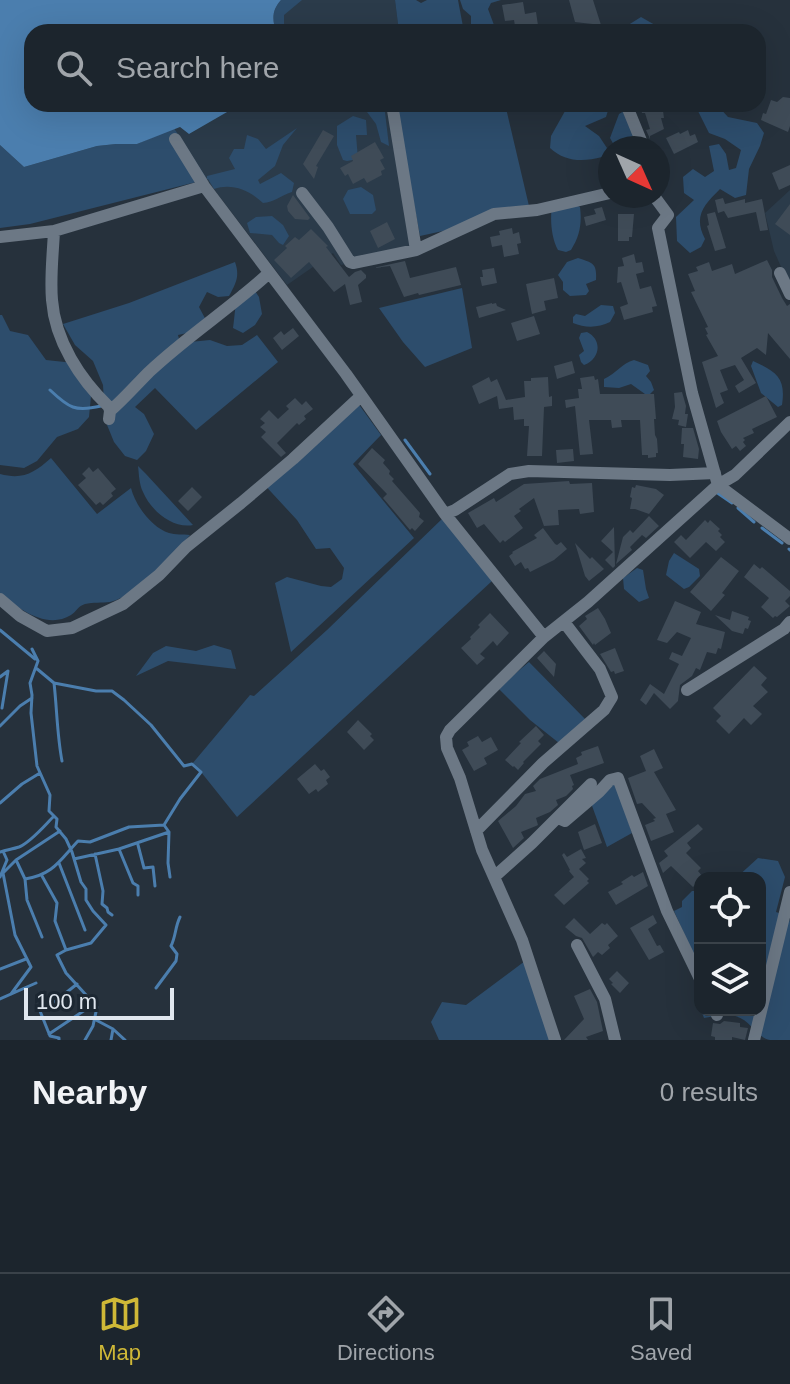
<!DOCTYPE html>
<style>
:root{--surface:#1c252d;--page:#252d35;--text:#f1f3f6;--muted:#a0a5aa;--line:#3a4249;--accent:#cfb837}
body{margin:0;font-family:Arial,sans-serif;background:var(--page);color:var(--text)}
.controls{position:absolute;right:24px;bottom:24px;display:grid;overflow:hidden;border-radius:16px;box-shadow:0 8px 32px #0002}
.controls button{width:72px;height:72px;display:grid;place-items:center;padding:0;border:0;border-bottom:2px solid var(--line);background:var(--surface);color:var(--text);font:40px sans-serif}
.compass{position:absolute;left:598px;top:136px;width:72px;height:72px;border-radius:50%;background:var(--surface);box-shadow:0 8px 32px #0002;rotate:135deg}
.scale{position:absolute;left:24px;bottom:20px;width:150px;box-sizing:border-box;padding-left:8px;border:4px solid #e0e7ef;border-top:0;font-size:22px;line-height:28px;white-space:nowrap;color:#e0e7ef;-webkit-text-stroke:6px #1c2732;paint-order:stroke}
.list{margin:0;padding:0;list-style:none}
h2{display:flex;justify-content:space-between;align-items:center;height:104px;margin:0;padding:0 32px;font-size:34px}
h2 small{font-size:26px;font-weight:400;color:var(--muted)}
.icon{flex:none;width:44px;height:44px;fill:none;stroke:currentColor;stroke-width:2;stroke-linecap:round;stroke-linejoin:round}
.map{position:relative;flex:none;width:790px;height:1040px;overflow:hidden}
.search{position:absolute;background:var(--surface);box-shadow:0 8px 32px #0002;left:24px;right:24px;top:24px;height:88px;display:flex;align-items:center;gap:20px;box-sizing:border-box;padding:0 28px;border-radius:24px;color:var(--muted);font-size:30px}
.sheet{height:232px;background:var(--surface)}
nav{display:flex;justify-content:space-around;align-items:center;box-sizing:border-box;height:112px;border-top:2px solid var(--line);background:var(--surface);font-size:22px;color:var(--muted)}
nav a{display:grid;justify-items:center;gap:4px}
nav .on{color:var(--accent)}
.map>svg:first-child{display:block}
</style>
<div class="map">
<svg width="790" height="1040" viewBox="0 0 790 1040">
<rect width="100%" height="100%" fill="#26313c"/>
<path fill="#2b3b4a" d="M281,0H395L399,32H276Z
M241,104H390L411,248L341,265L333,253L287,285L207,180L174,128L180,127L189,134Z
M790,190V287L774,251L765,213Z"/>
<path fill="#2d4d6c" d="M281,0H302L284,15V32H276C272,19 272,10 281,0Z
M395,0H416L421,3L427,0H458L464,32H399Z
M460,0H501L491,3L488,9L494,25L487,27V32H471V16L463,9Z
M641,17L655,25H670L674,28V32H626L625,27Z
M361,104H384L389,146L381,142L376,124Z
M395,104H505L529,206L452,229L420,236Z
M569,104H610L606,117L585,126L599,136L607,148L602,157C583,162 565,162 550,148L551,136Z
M703,104L717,105L728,117L757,123L764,133L760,146L749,169L746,195L735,198L720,189C704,205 693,216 705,239L701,247L690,253L677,241L676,217L694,200L684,193L683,177L693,169L705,177L714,171L709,146L719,144L726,154L729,170L736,168L741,150L725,139L709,133L698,111Z
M624,111L633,134L631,143L637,144L641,148H629L630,144L615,147L610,138L619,114Z
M353,116L366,120L367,135H356L358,159L347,161L343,160L337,145V126Z
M174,128L207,179V176L235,169L229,158L234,149H244L247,135L258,139L266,149L297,128L283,145L275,166L258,180L260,184L281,173L294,183L292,192C280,196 274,202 263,203C249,190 232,183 214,189L208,179L30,224L0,228V145L24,167L97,146L116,144H137Z
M361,187L373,195L376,210L372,214H350L343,199L348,190Z
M573,203L580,207C582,223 580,236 571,250L566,252L558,250C551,237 550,219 552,204Z
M272,216L283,225L289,236L283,245L279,243L272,235L250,233L247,223L256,217Z
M578,258C593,263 597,263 596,280L586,284L589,291L586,295L570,296L563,290V282L558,275L567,262Z
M235,262C240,276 236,283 229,296L218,297L207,292L199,307L207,322L196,331L178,335L180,343L210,340L227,346L242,345L257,335L278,362L196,430L155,388L135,407L144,414L154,434L146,451L137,460L125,456L114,442L105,420L103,385L93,361L75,345L63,324L129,303Z
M462,288L472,348L425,367L403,342L379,308Z
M239,290L255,291L259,297L262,314L255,325L243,333L233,328C235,315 235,302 239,290Z
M601,305L613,306L615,313L610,322C598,328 585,328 573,323V317L576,314L585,316Z
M0,315H2L10,331L28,335L46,360L74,363L87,380L91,396L89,417L78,429L57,437L37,461L24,468L0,465Z
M587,332C603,340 600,359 584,365L581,362L579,355L584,351L579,338L581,333Z
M634,360L648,365L650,371L646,376L651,382L654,390L650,394H645L631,384L619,388L604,387V379C616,374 622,363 634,360Z
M753,361C777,372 786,378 782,405L778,407L761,393L751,366Z
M353,403L360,406L381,435L353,464L414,538L291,652L275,583L287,577L321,586L331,587L342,579L344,568L330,548L316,549L297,520L260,480Z
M51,458L97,514L131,488C135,505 152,528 169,533C175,535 183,534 190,535C170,558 141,594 110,602C102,603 93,602 85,604C78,606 77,611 71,615C47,630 18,609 0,593V474C23,480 34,473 51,458Z
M138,466L146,474L193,525C173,529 151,511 143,492C139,484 139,474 138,466Z
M443,518L492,581L237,817L201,772L192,764L250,695L254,696L327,630Z
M674,553L699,569L700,576L689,587L684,589L666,575L669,561Z
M637,568L643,570L646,589L649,598L639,602L624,589L623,578Z
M214,645L231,650L236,669L168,661L136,676L153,653L166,646L196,651Z
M529,662L587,721L559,743L530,720L498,688Z
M615,781L632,833L607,847L591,803Z
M758,858L778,861L785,877L776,912L788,916L790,922V1040C784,1040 776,1040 770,1040C755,1037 751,1018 731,1015C722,1014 712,1017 704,1018L701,1010H760V926L765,915L762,904H760V878H733H736Z
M692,891H700V969L674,911L682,907V901Z
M525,961L552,1040H439L431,1022L442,1002L466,1005Z"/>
<path fill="#4b7eae" d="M0,0H281C272,10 272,19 276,32H32V104H241L189,134L180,127L137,144H116L97,146L24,167L0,145Z"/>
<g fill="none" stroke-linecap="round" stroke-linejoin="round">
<path stroke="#4b7eae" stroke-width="3" d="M50,390C69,408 75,412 101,406
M405,440L430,474
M716,492L732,503
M738,508L754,522
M762,528L782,543
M789,549L790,550
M0,630L35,659
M32,649L38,661L30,683L32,695L31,713L37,766L50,795L49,811L57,819L56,827L66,839L72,852L81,882L86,889V900L93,911L106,925L91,943L66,950L57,955L66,973L97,1007L93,1026L85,1040
M36,668L54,683L96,691H112L124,700L151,725L184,766L192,764L201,772L180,799L164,825
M0,677L8,671L2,708
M54,683C57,709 57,735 62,761
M0,726L20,706L32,698
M0,803L22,784L40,773
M138,845L144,868L153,867L155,886
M119,849L133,883L138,886V895
M0,852C6,850 13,849 19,847C31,842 45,825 54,816
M95,854L103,891L102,904L107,908L108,912L112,915
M74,859L119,849L169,832L168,863L170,877
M17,862L25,879L27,900L42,937
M59,863L85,930
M42,876L57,903L55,921L66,950
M0,877L7,860L3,851
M25,879C53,875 60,860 78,841L90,842L129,827L164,825L169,832
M0,969L26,959
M156,988L176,961L177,954L171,946C176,936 175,927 180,917
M11,994L31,967L15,935L3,873L16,860L60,831
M0,999L36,983
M96,1020L113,1029L125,1040
M49,1034L94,1004
M59,1040V1038L50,1036L40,1011L57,1000L77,984
M111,1040L113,1029"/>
</g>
<path fill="#3f4b57" d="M569,0H593L601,25L575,22Z
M523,2L525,14L536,12L539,32H516L514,20L505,21L502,5Z
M783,97L790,98V126L788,132L761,120L763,113L766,114L771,100L777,102Z
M650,104H662L664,118H661L664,129L650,136V139L646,130L650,129L645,113H642L640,106Z
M323,130L334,136L316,166L318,167L314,179L303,164Z
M688,130L690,136L695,134L698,142L674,154L666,138L679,132L680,134Z
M375,142L384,158L380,160L385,169L381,171L382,175L367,183L364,178L353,184L348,174L345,176L340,168L353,161L351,156Z
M790,165V185L779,190L772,173Z
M293,195L310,218L308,220L295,219L288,211L287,206Z
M723,198L725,204L745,199V203L762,199L768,230L760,231L756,212L728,218L724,211L718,213L715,200Z
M790,204V235L775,224Z
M602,207L606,220L586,226L584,217L596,214L594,209Z
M715,212L726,248L715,251L707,226L709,225L707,214Z
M618,214H634L632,237H629V241H618Z
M387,222L395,239L378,248L370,231Z
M512,228L513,234L519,232L521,243L517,244L519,254L504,257L502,245L492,247L490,237L500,235L499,231Z
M311,229L328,246L326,247L349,277L355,272L361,270L366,275V278L358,285L362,302L350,305L345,284L334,292L309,262L291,278L274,260L287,248L285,246L295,237L299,240Z
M634,254L636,263L642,262L644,272L636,274L640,289L651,286L657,306L652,307L653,312L624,320L620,307L628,304L621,282L617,283L618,267L624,266L622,258Z
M767,260L772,270V277L782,298L787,306L790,304V359L768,333L766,355L757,348L741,358L756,383L739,393L735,386L744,380L735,365L720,370L728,390L720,393L724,403L716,408L702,362L718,356L706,335L708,334L705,328L708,327L691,292L695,291L688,274L698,271L696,267L709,262L712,271L732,264L735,274Z
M405,261L410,278L456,267L461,285L419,295L418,293L404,297L390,266L373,268Z
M494,268L497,283L482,286L480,277H483L482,270Z
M554,278L558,298L544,301L546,310L532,314L526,284Z
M492,303V304L496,303L497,306L506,310L479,318L476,307Z
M534,316L540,334L517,341L511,323Z
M293,328L299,336L282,350L273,338L281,331L284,335Z
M572,361L575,373L557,379L554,366Z
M594,376L595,380L598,379L600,394H654L656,419H654L655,435L657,439L658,453H656V457L648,458V455H642L640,420H621L622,427L612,428L611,420H589L593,454L580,455L575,406L566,408L565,400L579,398L578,389H582L580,378Z
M489,377L491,382L497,379L506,400L525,397L524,381H531V378L548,377L549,397L552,396V406L544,407L542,456H527L529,426H524V419L514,420L513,407L499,409L497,396L479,404L472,386Z
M682,392L686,406L685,414H688L686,427L678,425L679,420L672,419L675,407L674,393Z
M766,396L777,417L752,429L754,433L743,438L745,440L743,442L746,446L740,451L736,446L732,449L721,432L717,421Z
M295,398L302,405L306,401L313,409L304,416L306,419L299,425L297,423L277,443L286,453L281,457L261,437L266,432L260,427L265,423L260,419L269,410L278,419L289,409L286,406Z
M682,428H693L699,449L698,459L683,457L684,444H681Z
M372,448L385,460L383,463L390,471L389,474L394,479L392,481L420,513L419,517L424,521L415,531L412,528L410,530L383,498L387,494L358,464Z
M573,449L574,461L557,463L556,450Z
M89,467L93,472L98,468L116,489L111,493L113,496L103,505L100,502L96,505L78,485L86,478L82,474Z
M569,481L570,484L592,483L594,512L580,514L579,509L558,510L559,525L544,526L534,498L519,509L521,511L514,516L523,528L505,542L503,540L500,543L484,524L477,528L468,513L494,498L496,502L524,484Z
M636,485L656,489L664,495L649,514L635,509H630L632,498L630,497L632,487L635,488Z
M192,487L202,497L188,511L178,501Z
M649,516L659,526L646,538L642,535L630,547L632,550L616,564L623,537L630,530L633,533Z
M705,520L708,523L710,520L720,529L718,531L722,535L720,537L725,542L716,551L706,542L690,558L674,542L681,535L686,540Z
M614,527L615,566L613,568L605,560L613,552L601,541Z
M543,528L555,544L557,545L561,542L567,549L554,560L530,572L528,568L525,569L521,562L515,566L509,556L513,553L512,552L537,538L534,535Z
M575,543L590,559L592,557L604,569L589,581L585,576Z
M721,557L739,571L722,593L725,595L711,611L690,592Z
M754,564L760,569L762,567L790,591V596L785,601L790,606L777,617L775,616L773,618L761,607L769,598L744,577Z
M675,601L701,612L696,624L725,632L721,649L718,648L716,654L707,652L700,670L696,668L692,676L680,685L678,701L670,709L654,693L646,705L640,700L650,684L664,694L679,664L669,659L672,652L682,656L691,638L677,632L667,643L657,640Z
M598,608L605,619L611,633L595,645L594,643L593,645L579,626L587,619L585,616Z
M732,611L749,617L748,620L751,621L748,629L745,628L743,634L732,631L715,615L730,620Z
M490,613L509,633L497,646L493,641L480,654L485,658L477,665L461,648L471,639L470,637L480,627L478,625Z
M615,648L624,671L615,674L614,671L611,672L600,654Z
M544,651L556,664L554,677L537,658Z
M754,666L767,678L761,685L768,692L753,706L762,714L751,725L744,718L729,734L716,721L721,716L713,708Z
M358,720L372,734L370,736L374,740L364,750L347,732Z
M536,726L544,735L538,741L541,744L523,762L524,763L518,770L514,766L513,767L505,760L521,743L519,742Z
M478,736L482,742L491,737L498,750L484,758L487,764L474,771L462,750L469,746L467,742Z
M598,746L604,763L570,775L574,785L572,786L573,789L566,796L556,800L558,805L550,812L536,818L538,825L536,826L521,832L524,838L513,848L498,821L516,806L525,794L536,791L533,786L540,779L578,764L576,758L582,755L581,752Z
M654,749L663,768L654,772L676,810L666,814L674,832L651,841L645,825L655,821L653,819L656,818L642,803L637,804L628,778L646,771L640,756Z
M315,764L321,771L324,769L330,777L326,780L328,784L318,792L316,789L309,794L297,779Z
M595,824L602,843L584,850L578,832Z
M698,824L703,829L687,843L691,848L686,853L701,868L698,871L703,877L700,878V891L695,885L693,887L671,866L663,873L659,863L668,856L664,851Z
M581,849L586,858L582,859L586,863L579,869L589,879L587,881L589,883L564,905L554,895L574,877L569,871L570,870L562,855L564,853L567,857Z
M643,872L648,886L616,905L608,892L623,884L621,882L632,875L634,877Z
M653,915L657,923L648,929L657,946L660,945L664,952L649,960L630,928Z
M574,918L590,934L602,923L605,925L607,923L618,936L608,945L610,948L602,955L598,952L593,957L582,938L576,936L565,927Z
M617,971L629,983L620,993L611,984L613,983L609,979Z
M590,989L597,1002L603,1031L586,1037L588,1040H564L584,1019L574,996Z
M724,1021L740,1023V1027L748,1028L745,1040L732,1037V1040H715V1037L711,1036L713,1023L720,1024Z"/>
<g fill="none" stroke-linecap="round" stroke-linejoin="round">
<path stroke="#6c7885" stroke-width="12" d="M392,104L416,250
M626,104L644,148
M175,139L204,186L346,374L445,514L455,510L510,474L529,471L670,475L715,473
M302,193L328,227L350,262L353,263L416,250L494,214L537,210L610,193
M654,196L668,215L658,228L692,393L718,485L790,539
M54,231C53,253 50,277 52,300C55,341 80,379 109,407L110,411
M0,237L54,231L204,186
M780,273L790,294
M109,419L110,411C124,399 136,385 149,372C187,336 231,308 269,273
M445,514L544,637
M0,599L20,616L47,631L72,628L123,604L159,575L186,547L241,503L293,459L361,396
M687,690L784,629L790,622
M558,818L565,821L599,792L610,780L618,778L667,911L700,979
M476,831L543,763L604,710L612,697L600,669L564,622
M494,877L532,843L591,784
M577,945L605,999L615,1040
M715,1010L717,1015
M555,1040L522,940L482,850L460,778L447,748L446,737L450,730L544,637L588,602L718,485L735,475L790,422
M754,1040L790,892"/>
</g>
</svg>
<div class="controls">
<button><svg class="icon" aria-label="locate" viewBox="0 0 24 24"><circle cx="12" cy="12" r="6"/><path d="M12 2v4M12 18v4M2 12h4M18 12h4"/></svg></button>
<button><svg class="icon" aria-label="layers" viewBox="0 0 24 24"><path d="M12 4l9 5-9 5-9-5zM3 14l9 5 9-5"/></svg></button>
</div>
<svg class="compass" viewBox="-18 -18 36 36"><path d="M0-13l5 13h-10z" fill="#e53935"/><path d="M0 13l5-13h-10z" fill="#a0a5aa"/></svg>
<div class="scale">100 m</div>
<div class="search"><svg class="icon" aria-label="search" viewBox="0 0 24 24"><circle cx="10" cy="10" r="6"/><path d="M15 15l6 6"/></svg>Search here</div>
</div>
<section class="sheet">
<h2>Nearby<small>0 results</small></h2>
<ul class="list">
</ul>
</section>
<nav>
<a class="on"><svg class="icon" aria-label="map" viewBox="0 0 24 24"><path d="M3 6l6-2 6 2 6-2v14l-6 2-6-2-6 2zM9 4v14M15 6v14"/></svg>Map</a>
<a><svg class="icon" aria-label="directions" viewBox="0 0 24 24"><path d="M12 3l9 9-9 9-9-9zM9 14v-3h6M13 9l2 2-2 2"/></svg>Directions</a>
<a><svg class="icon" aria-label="saved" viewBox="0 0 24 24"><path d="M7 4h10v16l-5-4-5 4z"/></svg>Saved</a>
</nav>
